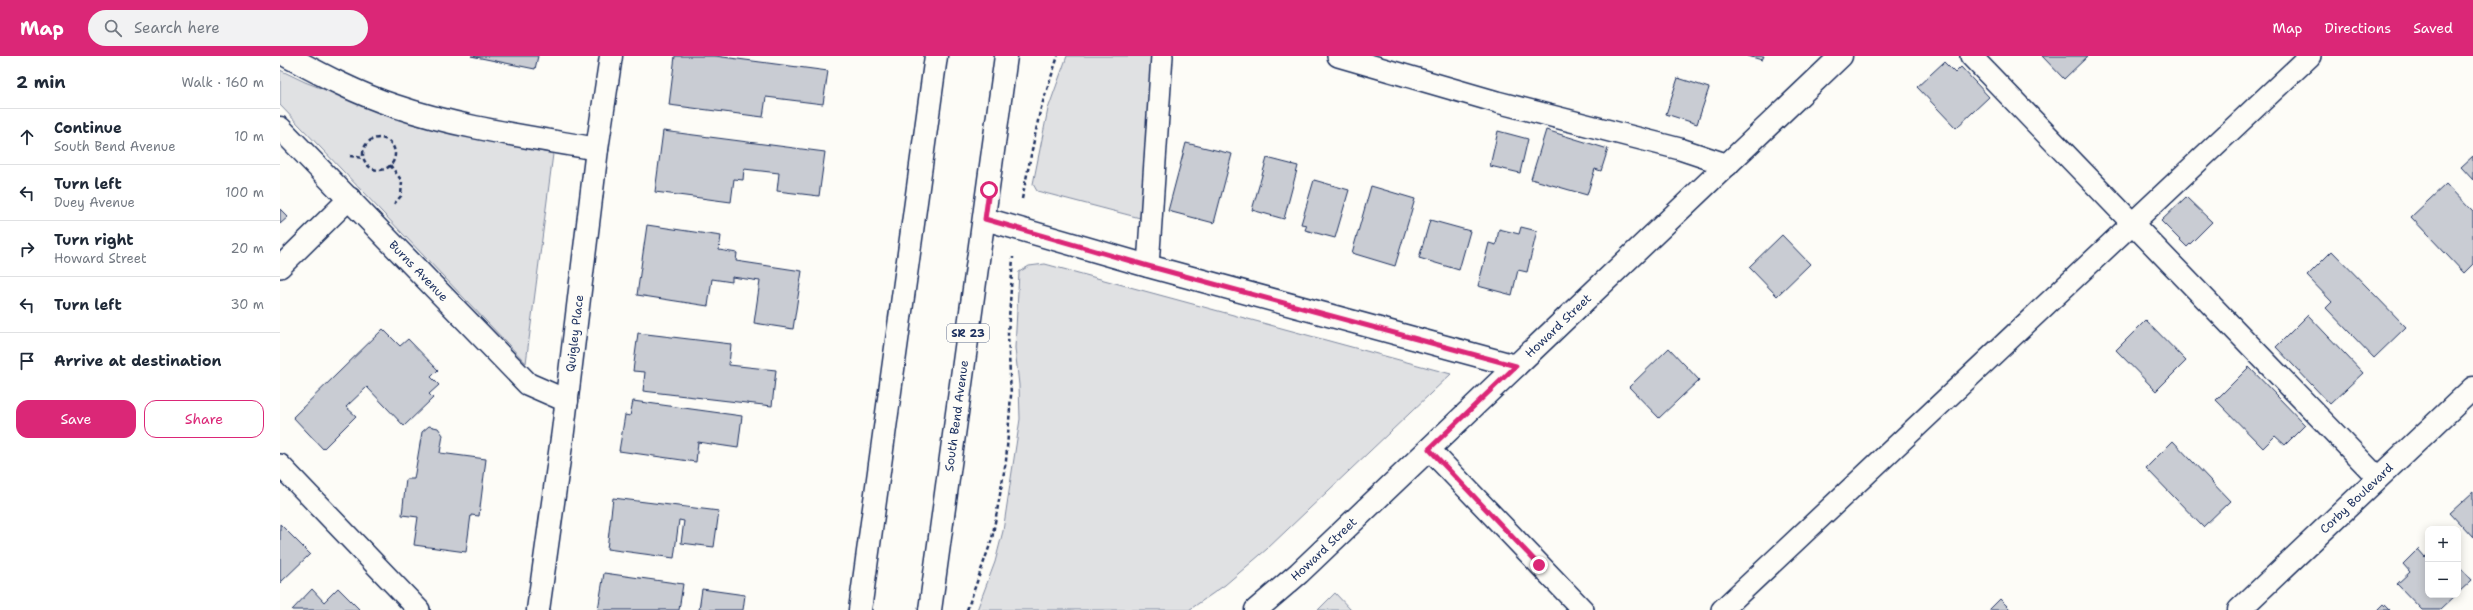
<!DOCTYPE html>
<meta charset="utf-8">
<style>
:root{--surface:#fff;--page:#f2f2f3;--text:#1f2937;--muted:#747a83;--line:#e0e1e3;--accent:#db2777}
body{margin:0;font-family:"Shantell Sans",sans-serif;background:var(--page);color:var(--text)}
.controls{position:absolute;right:12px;bottom:12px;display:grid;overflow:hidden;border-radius:8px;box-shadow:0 2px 10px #0003}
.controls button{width:36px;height:36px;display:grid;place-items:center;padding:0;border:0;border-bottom:1px solid var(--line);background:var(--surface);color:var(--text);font:20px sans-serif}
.stop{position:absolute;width:12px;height:12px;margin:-9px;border:3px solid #db2777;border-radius:50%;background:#fff}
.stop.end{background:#db2777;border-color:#fff;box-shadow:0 1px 4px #0008}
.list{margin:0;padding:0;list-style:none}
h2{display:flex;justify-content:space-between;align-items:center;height:52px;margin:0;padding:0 16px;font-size:17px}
h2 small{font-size:13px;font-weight:400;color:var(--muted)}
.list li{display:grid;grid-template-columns:26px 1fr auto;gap:12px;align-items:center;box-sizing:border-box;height:56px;padding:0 16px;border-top:1px solid var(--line)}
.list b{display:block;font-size:15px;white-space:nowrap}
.list p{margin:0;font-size:13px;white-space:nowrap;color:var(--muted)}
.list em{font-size:13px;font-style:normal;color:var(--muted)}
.actions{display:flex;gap:8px;padding:12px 16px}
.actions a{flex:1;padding:9px 0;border:1px solid var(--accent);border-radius:12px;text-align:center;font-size:14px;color:var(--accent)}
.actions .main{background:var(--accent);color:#fff}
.icon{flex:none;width:22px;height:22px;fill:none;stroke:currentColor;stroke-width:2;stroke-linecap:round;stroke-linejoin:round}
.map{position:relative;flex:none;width:2193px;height:554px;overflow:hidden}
header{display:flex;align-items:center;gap:24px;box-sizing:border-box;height:56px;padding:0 20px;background:var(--accent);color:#fff}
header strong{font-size:19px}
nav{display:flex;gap:22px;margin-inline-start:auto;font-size:14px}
.search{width:280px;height:36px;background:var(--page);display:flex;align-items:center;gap:10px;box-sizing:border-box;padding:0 14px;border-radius:22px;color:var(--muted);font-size:15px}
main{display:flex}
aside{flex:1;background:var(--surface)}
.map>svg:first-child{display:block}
</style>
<header>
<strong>Map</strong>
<div class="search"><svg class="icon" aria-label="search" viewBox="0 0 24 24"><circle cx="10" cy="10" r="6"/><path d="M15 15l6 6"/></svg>Search here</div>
<nav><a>Map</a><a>Directions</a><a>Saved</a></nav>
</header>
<main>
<aside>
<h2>2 min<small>Walk · 160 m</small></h2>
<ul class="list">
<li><svg class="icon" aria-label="ahead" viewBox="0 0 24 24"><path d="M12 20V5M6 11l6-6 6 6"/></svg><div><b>Continue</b><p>South Bend Avenue</p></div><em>10 m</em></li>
<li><svg class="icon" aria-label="left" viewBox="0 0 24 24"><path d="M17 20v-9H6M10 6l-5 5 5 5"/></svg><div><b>Turn left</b><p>Duey Avenue</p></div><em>100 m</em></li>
<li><svg class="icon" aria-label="right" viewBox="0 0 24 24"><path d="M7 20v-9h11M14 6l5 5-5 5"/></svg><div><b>Turn right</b><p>Howard Street</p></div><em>20 m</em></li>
<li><svg class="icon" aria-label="left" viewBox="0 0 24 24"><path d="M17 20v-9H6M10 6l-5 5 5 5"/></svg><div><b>Turn left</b></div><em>30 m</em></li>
<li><svg class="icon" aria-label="arrive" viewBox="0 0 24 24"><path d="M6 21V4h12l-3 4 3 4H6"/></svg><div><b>Arrive at destination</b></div></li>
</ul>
<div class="actions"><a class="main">Save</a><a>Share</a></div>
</aside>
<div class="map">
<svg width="2193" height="554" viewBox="0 0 2193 554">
<rect width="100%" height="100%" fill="#fdfcf7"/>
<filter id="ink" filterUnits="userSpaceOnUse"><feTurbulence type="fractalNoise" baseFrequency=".025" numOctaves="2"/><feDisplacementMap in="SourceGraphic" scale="8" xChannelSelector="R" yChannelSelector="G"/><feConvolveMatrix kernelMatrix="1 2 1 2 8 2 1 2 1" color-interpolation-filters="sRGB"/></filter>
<g filter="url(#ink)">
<path fill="#e0e1e3" stroke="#7e88a0" d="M787,0H875L860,162L757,135L753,128L768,53Z
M0,14L25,26L130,67L273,98L246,307L0,49Z
M765,208L1171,318L987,493L945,529L909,554H697L715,506L723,475L740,363L739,329L735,292L739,216L749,210Z
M1055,537L1071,554H1038Z"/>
<path fill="#c9ccd3" stroke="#1b2f5e" d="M191,0H258L255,13Z
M395,0H435L548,15L543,48L486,41L483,61L389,49Z
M1468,0H1484L1482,4Z
M1762,0H1808L1784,23Z
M1664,6L1675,17L1681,11L1709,41L1676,72L1637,31Z
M1398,22L1429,32L1417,68L1386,58Z
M1266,74L1328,93L1321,115L1315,113L1307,139L1251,123Z
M383,75L545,96L539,140L497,135L499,117L464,113L463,124L454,123L451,146L375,136Z
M1218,75L1248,83L1240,117L1210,110Z
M906,87L952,98L934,167L888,155Z
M2193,100V124L2181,111Z
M987,102L1018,110L1004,163L972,154Z
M1034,124L1069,134L1055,182L1025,174L1027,169L1021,168Z
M2166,128L2193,156V208L2184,217L2131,161Z
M1091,130L1135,143L1115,210L1072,197Z
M1906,141L1932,166L1907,191L1881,165Z
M0,153L8,161L0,168Z
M1150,164L1190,175L1179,214L1139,202Z
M367,169L441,180L439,194L457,197L456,205L522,215L513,273L474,267L480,225L452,221V226L432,223L428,250L357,239Z
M1241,171L1257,175L1247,216L1238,214L1232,239L1198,230L1209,187L1216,189L1219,173L1239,178Z
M1502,179L1530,208L1497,240L1469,211Z
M2052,195L2126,271L2094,302L2046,252L2052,246L2027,220Z
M2028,259L2083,317L2050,348L1996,291Z
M1866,264L1906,305L1876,335L1836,294Z
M103,273L120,290L128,283L158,314L151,321L159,329L149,338L153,342L124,370L87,331L66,351L76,360L43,393L13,361Z
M358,277L451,288L449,309L496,314L492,350L363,335L365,316L353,315Z
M1389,292L1419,324L1379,362L1349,331Z
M1969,311L2025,369L2005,389L1995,380L1983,392L1936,344Z
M353,345L462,360L458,392L418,386L416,406L339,395L345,359L350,360Z
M149,370L158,372L163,379L160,397L206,403L199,460L191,459L186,496L134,489L138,461L122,459L126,423H134L142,376Z
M1893,385L1950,445L1923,471L1866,412Z
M2193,436V482L2170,457Z
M333,442L439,455L434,491L401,487L404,465L399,464L394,502L327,493Z
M0,468L30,498L0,527Z
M2138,493L2145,501L2148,498V539H2176L2160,554H2142L2117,528L2130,516L2123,508Z
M2178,509L2192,524L2178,537Z
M324,517L403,528L399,554H318Z
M58,532L80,554H12L32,533L44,546Z
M422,533L465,539L463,554H419Z
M1720,543L1731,554H1709Z
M2103,548L2109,554H2097Z"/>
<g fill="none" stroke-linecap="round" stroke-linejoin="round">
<g stroke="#1b2f5e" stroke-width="24">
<path id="service" d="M1058,0L1217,46L1400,93L1448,109
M1691,0L2098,422
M868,210L882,0
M0,211L70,142
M1149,393L1303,554
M0,409L139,554
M1442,554L2030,0"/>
</g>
<g stroke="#1b2f5e" stroke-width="25">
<g id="minor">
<path d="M7,0C42,19 78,38 115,50C180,72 250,81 317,93"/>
<path id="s1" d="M0,72L248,328L287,345"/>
<path d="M705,163L868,210L1236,310"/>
<path id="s2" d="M258,554L283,375L317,93L331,0"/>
<path id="s3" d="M976,554L1019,517L1561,0"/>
</g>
</g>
<g stroke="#1b2f5e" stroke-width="25">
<g id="tertiary">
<path id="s4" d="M1959,554L2193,332"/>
</g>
</g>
<g stroke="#1b2f5e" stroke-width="25">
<g id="primary">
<path d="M580,554L656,0"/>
<path id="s5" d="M650,554L726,0"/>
</g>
</g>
<path stroke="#1b2f5e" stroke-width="2.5" stroke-dasharray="4 3" stroke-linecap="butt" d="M83 98a16 16 0 1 1 32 0a16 16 0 1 1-32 0Z
M70,100L83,102
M110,109L122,125L121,140L114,148
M742,143L760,55L778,0
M687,554L712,483L726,405L731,339L728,278L733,201"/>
<use href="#service" stroke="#fdfcf7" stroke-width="21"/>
<use href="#minor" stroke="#fdfcf7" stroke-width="22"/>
<use href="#tertiary" stroke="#fdfcf7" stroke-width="22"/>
<use href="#primary" stroke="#fdfcf7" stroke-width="22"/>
</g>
</g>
<g fill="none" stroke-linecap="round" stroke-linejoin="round" filter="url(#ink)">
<path stroke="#db2777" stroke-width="5" d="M709,134L705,163L868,210L1236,310L1149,393L1259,509"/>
</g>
<g text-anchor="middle" stroke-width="3" stroke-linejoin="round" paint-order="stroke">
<rect fill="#fdfcf7" stroke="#5f6c8c" stroke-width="1" x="667" y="268" width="42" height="18" rx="3"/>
<g font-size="11" font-weight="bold" fill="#1b2f5e">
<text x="688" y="281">SR 23</text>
</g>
<g font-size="12" fill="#1b2f5e" stroke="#fdfcf7">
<text dy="4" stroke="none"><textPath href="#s1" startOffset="199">Burns Avenue</textPath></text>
<text dy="4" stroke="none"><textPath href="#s3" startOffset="415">Howard Street</textPath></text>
<text dy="4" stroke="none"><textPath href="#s2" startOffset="279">Quigley Place</textPath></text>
<text dy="4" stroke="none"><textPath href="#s5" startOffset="196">South Bend Avenue</textPath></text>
<text dy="4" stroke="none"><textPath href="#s4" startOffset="162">Corby Boulevard</textPath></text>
<text dy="4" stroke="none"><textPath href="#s3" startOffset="91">Howard Street</textPath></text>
</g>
</g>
</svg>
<div class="controls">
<button>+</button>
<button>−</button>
</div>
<div class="stop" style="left:709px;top:134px"></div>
<div class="stop end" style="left:1259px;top:509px"></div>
</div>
</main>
